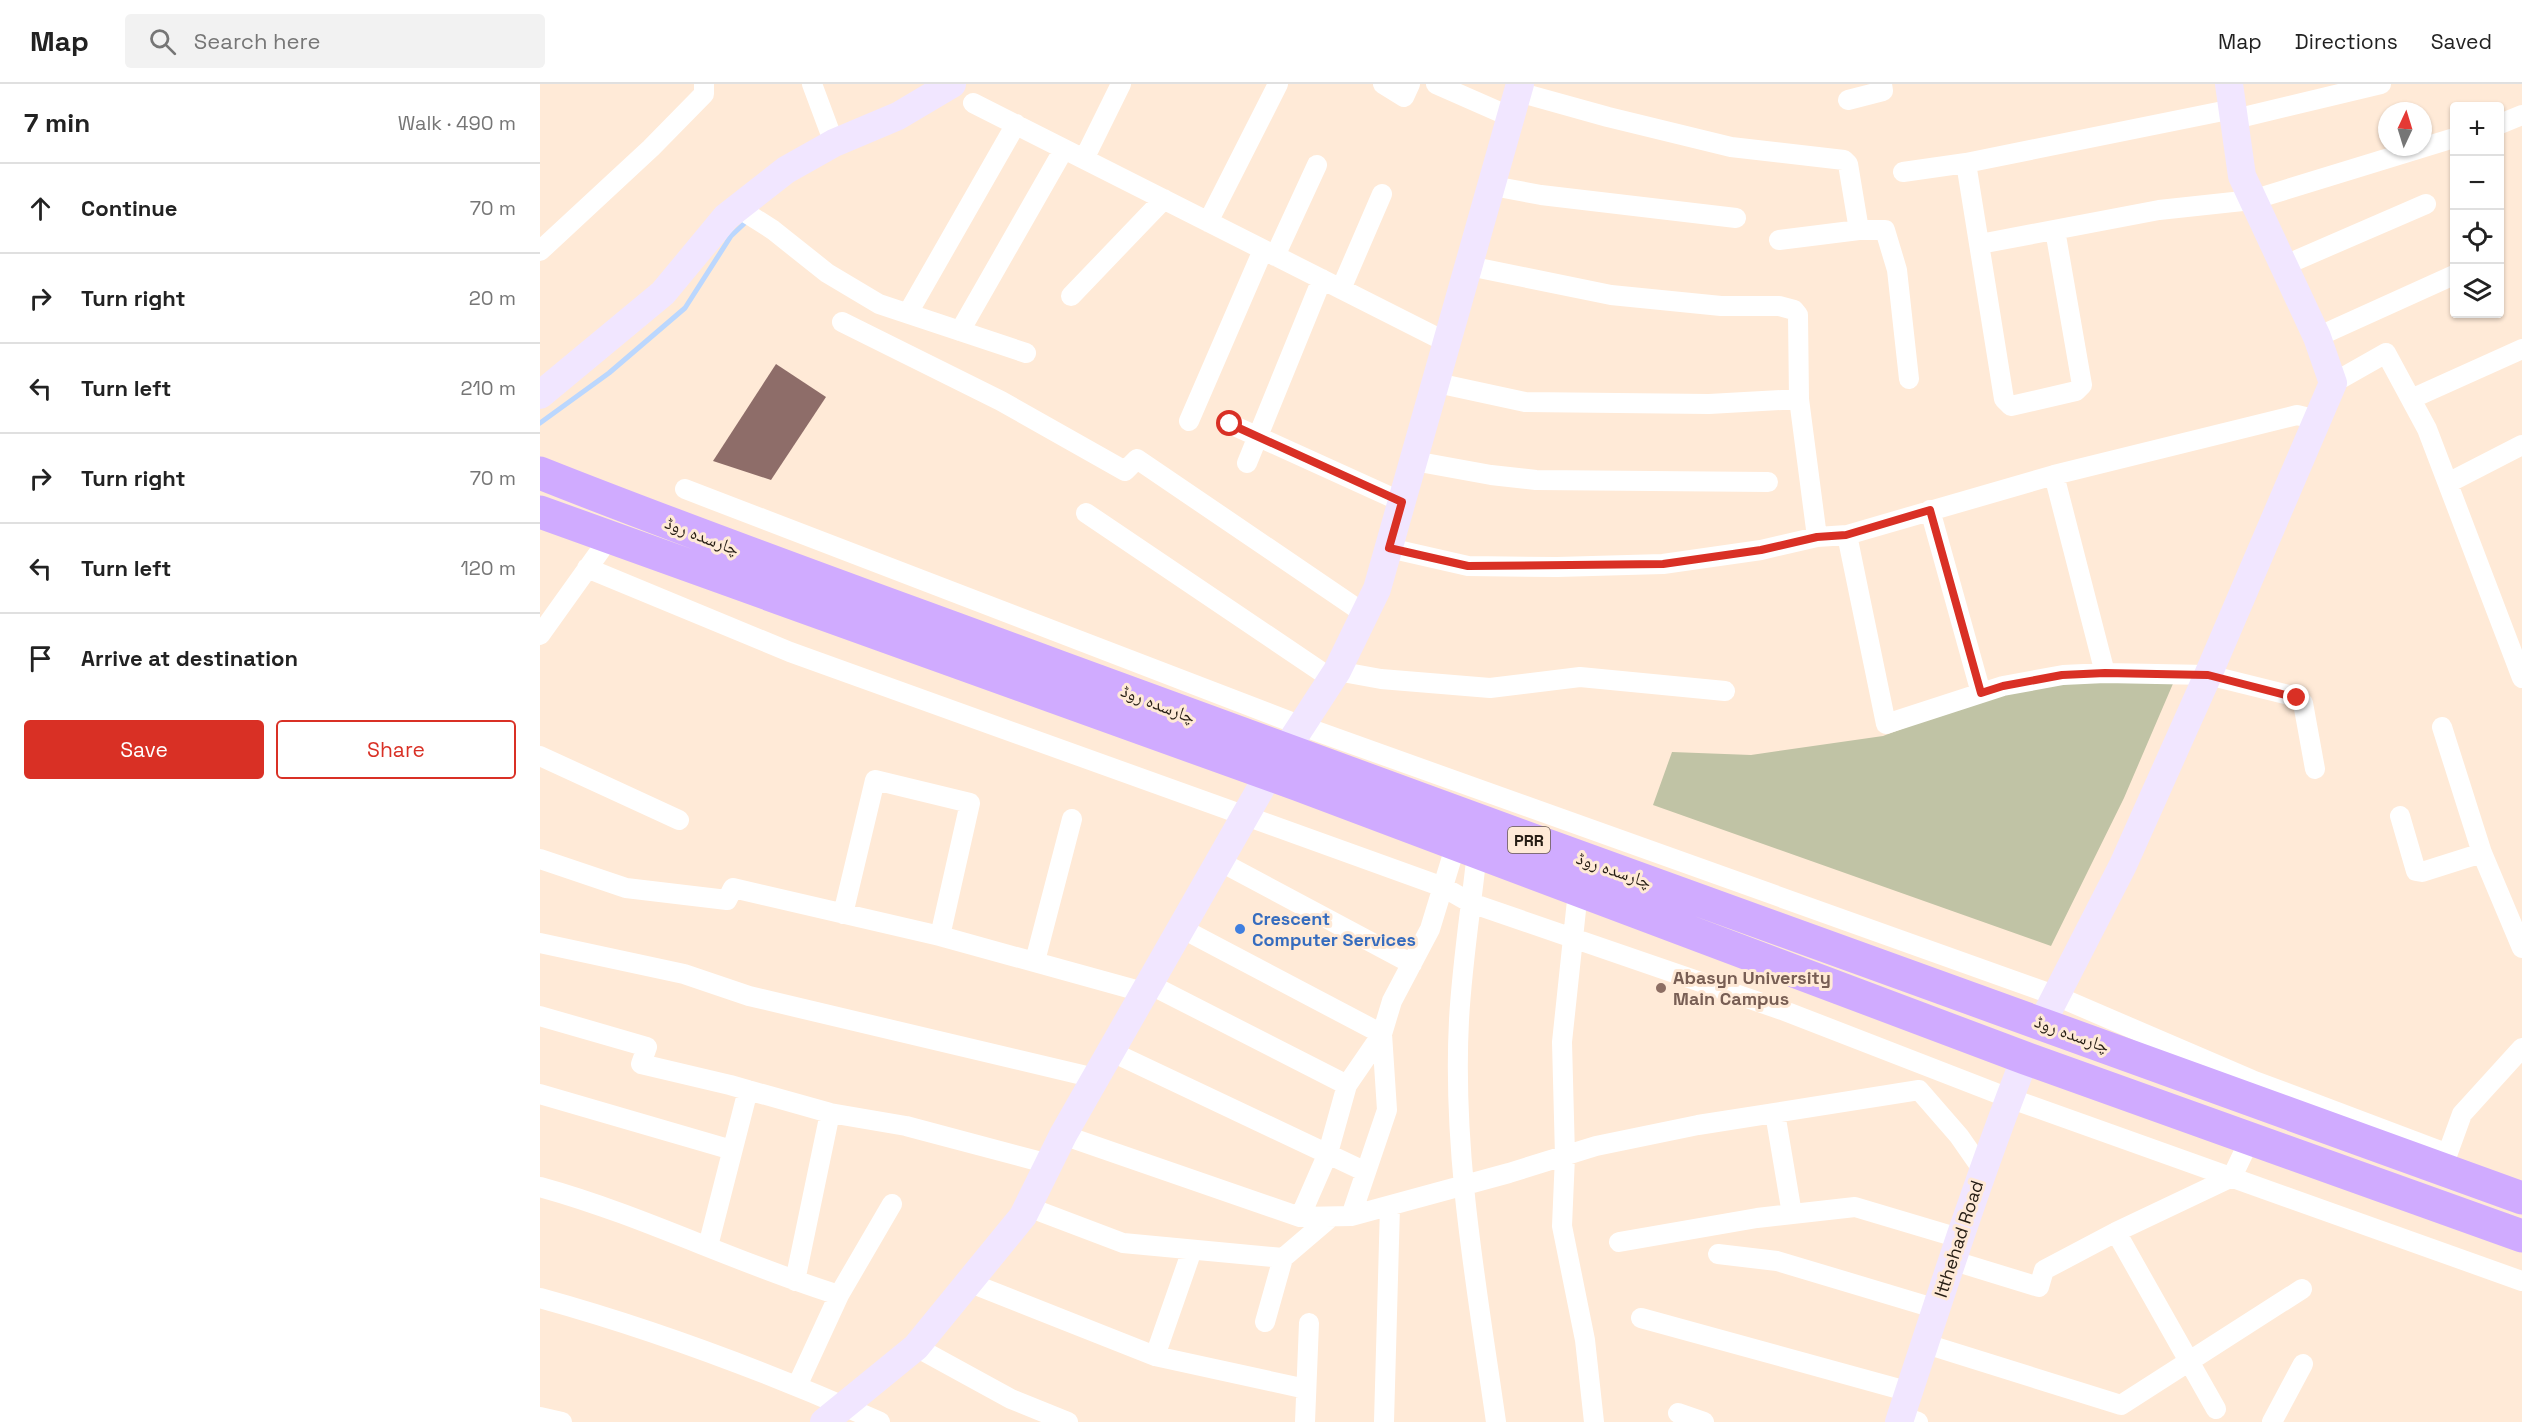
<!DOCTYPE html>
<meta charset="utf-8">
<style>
:root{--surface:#fff;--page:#f2f2f2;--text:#222;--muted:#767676;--line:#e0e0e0;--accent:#d93025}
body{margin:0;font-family:"Space Grotesk","Noto Naskh Arabic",sans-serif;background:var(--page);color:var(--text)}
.controls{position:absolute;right:18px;top:18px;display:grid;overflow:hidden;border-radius:6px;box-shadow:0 2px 4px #0004}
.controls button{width:54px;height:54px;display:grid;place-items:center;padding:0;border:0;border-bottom:2px solid var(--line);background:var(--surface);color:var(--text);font:30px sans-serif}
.compass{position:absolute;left:1838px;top:18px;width:54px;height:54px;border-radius:50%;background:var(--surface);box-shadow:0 2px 4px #0004;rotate:4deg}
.stop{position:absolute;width:18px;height:18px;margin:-14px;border:4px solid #d93025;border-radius:50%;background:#fff}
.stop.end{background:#d93025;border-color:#fff;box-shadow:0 2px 6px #0008}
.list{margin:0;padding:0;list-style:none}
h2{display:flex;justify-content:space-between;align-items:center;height:78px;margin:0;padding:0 24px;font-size:26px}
h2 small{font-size:20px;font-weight:400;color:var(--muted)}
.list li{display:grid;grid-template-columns:39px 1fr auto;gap:18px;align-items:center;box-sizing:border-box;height:90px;padding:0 24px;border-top:2px solid var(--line)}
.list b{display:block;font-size:22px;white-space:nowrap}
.list em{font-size:20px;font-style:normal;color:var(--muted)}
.actions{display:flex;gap:12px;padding:18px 24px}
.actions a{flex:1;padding:14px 0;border:2px solid var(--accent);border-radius:6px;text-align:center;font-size:21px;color:var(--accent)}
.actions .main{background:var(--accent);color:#fff}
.icon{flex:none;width:33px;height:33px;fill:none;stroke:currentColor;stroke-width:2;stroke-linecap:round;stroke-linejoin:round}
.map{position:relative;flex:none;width:1982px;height:1338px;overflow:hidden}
header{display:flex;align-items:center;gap:36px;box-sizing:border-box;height:84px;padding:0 30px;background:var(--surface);border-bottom:2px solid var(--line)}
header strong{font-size:28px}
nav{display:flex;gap:33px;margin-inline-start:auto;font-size:21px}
.search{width:420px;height:54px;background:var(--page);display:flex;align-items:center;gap:15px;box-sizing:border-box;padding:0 21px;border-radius:6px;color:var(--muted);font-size:22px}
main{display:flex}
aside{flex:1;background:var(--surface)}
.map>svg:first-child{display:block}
</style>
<header>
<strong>Map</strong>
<div class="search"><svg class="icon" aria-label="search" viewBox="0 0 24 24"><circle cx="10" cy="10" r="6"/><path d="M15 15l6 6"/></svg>Search here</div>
<nav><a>Map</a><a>Directions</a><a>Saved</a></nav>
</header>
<main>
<aside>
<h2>7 min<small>Walk · 490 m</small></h2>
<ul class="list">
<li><svg class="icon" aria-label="ahead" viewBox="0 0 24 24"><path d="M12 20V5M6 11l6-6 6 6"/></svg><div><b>Continue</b></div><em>70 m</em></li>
<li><svg class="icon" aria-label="right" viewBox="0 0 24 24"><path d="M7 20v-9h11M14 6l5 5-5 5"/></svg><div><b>Turn right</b></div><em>20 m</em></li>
<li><svg class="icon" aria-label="left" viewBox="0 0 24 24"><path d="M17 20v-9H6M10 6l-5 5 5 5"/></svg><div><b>Turn left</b></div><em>210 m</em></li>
<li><svg class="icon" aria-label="right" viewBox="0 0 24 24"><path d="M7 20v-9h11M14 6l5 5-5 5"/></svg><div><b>Turn right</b></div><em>70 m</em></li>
<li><svg class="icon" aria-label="left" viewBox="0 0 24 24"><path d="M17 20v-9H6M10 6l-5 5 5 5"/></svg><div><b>Turn left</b></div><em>120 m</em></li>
<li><svg class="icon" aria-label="arrive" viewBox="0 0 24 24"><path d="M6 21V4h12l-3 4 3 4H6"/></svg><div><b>Arrive at destination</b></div></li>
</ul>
<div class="actions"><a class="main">Save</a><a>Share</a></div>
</aside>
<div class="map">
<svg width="1982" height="1338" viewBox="0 0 1982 1338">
<rect width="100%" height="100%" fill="#ffead7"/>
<path fill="#c0c3a5" d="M1641,581L1584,714L1511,862L1113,721L1132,668L1211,671L1343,652L1468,605Z"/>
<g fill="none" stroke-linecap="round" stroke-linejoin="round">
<path stroke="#bbd7fe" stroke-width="5" d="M0,339L69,289L145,224L191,152L209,135"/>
</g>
<path fill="#8e6d69" d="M236,280L286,313L231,396L173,377Z"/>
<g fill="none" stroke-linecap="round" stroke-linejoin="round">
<path stroke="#fff" stroke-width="20" d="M272,0L294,59
M843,0L864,13L870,0
M896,0L971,33
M978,8L1068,33L1191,63L1304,76L1308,80L1319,146
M1308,16L1343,7L1342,0
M433,19L908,259
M1695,35L1841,0
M1960,40L1982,31
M544,75L581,0
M1426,79L1464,315L1471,322L1536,307L1542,301L1515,146
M1363,88L1426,79L1693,25
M953,102L1001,111L1196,134
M197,123L233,146L287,189L339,220L486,269
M668,138L738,0
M1239,156L1319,146H1345L1357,186L1369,295
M1440,160L1619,126L1712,116L1914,54
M0,167L111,64L164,10V0
M735,172L777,81
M1745,181L1886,120
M929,182L1071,211L1181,222H1239L1254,226L1258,231L1259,315
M801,205L842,110
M531,212L624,115
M368,229L476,40
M302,238L461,317L585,387L597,375L825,530
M420,247L524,65
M1777,253L1914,191
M897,299L985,318L1169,320L1259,315L1277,453L1307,451L1346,640L1463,602L1523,591L1565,589L1668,591L1757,613L1763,619L1775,685
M1793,299L1846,269L1887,345L1982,594
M1871,315L1982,265
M649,337L723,166
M690,340L862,418
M874,377L951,391L996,396L1228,398
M707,379L782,195
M1514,391L1565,589
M1908,399L1982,361
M145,405L762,642L1514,911L1712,996L1898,1066
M1390,426L1441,609
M546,429L792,595
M1307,451L1514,391L1757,331L1778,336
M849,464L928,482L1017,483L1123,480L1221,466L1277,453
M47,484L250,568L903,803L931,819L1242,926L1469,1014L1982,1197
M0,551L70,453
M797,587L841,595L950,604L1040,593L1185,607
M1902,643L1942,769L1982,864
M0,672L139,736
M1860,732L1876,787L1882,788L1942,769
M937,768C931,824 922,880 919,936C912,1071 937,1205 956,1338
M0,775L86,804L187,816L193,804L400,852L603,908
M679,777L872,880
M1038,807L1022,958L1025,1072L1022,1142L1045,1256L1054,1338
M303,830L335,696L430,719L400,852
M0,859L144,890L209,912L555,994
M495,877L532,735
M609,900L807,1001L842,950L641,844
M0,932L107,963L101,980L190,1001L290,1029L366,1042L509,1080
M570,967L826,1088
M0,1010L192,1066
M1235,1029L1252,1130
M523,1051L760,1133L788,1069L807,1001
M1902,1085L1922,1030L1982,964
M0,1103C102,1131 198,1180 299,1211
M488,1123L583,1159L743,1174L791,1133
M811,1132L847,1026L842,950L852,917L890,845L916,760
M760,1133L811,1132L969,1089L1056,1062L1158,1041L1379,1006L1419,1052L1442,1085
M1576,1148L1676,1325
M1079,1158L1217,1134L1315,1123L1419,1154
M168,1162L208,1006
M1178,1170L1237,1177L1397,1225
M1411,1176L1499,1203L1504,1186L1576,1148L1692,1093L1710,1055
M255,1197L290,1029
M428,1198L615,1272L766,1305
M0,1214C116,1246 230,1289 340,1338
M1101,1234L1370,1308
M725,1238L743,1174
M1386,1260L1581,1321L1762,1205
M376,1263L471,1315L528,1338
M615,1272L652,1166
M257,1302L299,1211L352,1120
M1138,1329L1164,1338
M1361,1332L1378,1338
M0,1333L22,1338
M765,1338L769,1239
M844,1338L850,1122
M1732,1338L1763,1280"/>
<path stroke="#f1e6ff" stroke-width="28" d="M0,311L123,209L186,133L246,86L294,59L358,32L412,0
M745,667L797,587L837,505L980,0
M1502,939L1583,781L1668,591L1793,299L1777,253L1702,92L1689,0
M284,1338L376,1263L483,1132L523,1051L729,690
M1359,1338C1399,1216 1438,1094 1485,974"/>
<path stroke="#d0abff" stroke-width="33" d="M0,389C171,457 344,518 517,582C1004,763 1494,934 1982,1114
M0,428L759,701L1485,974L1982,1152"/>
</g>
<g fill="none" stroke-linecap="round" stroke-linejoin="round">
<path stroke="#d93025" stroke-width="8" d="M690,340L862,418L849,464L928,482L1123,480L1221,466L1277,453L1306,451L1390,426L1441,609L1463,602L1522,591L1565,589L1668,591L1757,614"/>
</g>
<circle fill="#3f7fe0" stroke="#ffead7" stroke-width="2" cx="700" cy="845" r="6"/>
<circle fill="#8d6e63" stroke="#ffead7" stroke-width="2" cx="1121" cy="904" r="6"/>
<g text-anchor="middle" stroke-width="6" stroke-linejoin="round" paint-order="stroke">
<rect fill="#ffead7" stroke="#675a4e" stroke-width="1.5" x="968" y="743" width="42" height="26" rx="4.5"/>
<g font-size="16" font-weight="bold" fill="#261d14">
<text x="989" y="762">PRR</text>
</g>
<g font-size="18" fill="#261d14" stroke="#ffead7">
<text transform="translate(162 452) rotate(21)" y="6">چارسدہ روڈ</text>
<text transform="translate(618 620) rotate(21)" y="6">چارسدہ روڈ</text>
<text transform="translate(1074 786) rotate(19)" y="6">چارسدہ روڈ</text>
<text transform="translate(1532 950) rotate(20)" y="6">چارسدہ روڈ</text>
<text transform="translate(1419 1155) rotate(-72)" y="6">Itthehad Road</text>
</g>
<g font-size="18" font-weight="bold" fill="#366cbe" stroke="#ffead7" text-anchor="start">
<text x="712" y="841">Crescent<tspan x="712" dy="21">Computer Services</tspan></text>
</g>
<g font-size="18" font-weight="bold" fill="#785e54" stroke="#ffead7" text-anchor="start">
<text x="1133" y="900">Abasyn University<tspan x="1133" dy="21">Main Campus</tspan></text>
</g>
</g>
</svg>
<div class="controls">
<button>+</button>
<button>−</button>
<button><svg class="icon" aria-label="locate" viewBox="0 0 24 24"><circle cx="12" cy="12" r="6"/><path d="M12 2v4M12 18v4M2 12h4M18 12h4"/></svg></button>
<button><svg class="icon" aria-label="layers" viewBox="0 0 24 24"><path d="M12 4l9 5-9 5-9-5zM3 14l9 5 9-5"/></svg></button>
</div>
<svg class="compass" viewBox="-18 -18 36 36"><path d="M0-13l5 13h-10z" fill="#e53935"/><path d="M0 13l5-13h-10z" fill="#767676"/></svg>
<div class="stop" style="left:690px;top:340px"></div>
<div class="stop end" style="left:1757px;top:614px"></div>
</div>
</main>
